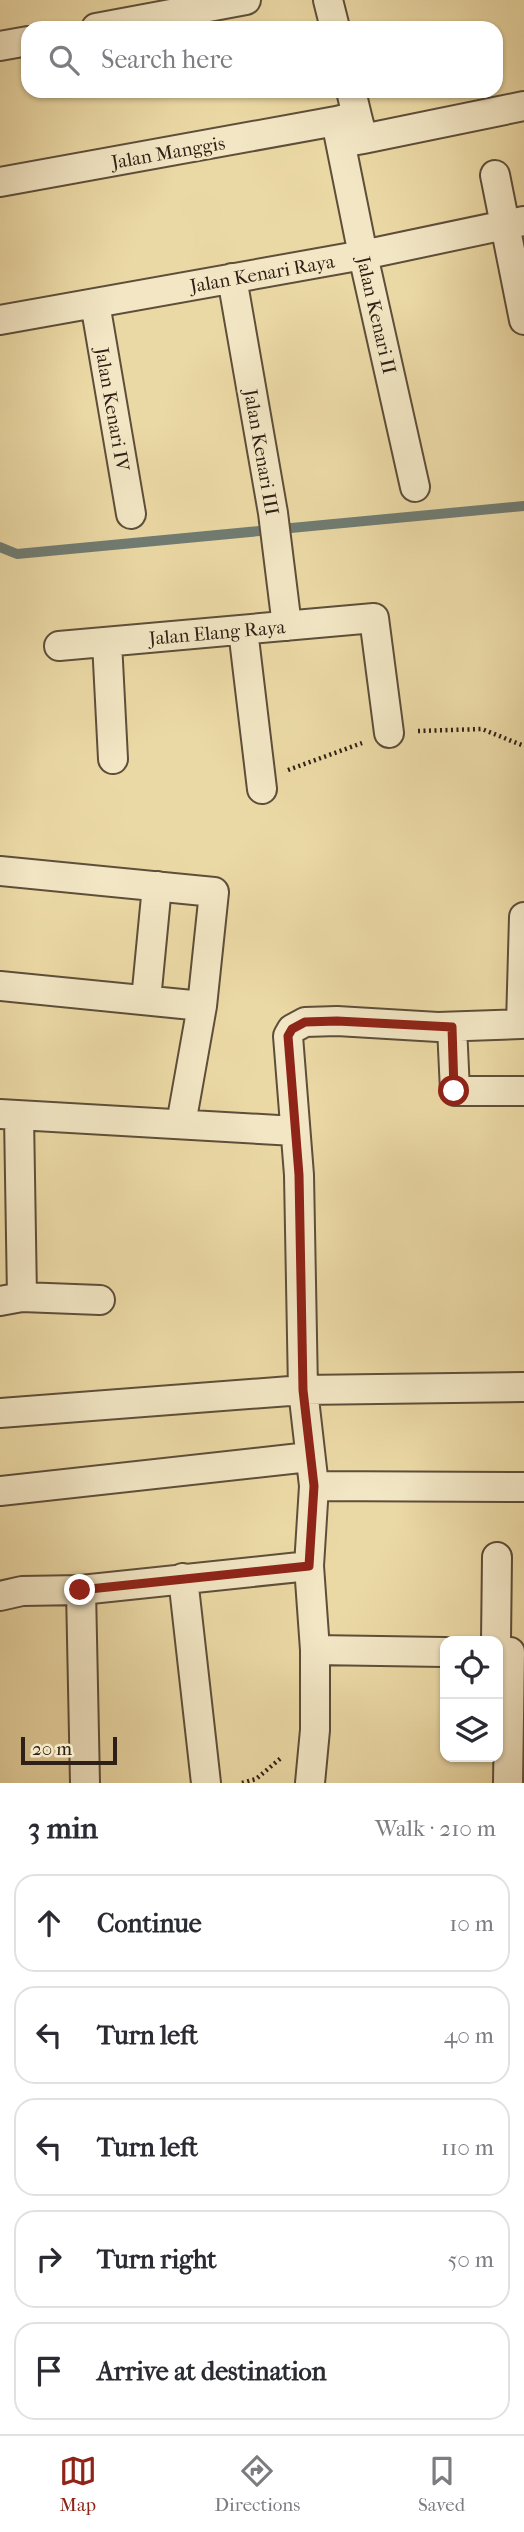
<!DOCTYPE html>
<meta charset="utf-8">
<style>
:root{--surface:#fff;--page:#f2f2f3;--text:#2b2b33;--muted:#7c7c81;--line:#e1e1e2;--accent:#8f2418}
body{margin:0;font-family:"IM FELL French Canon",serif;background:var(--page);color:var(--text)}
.controls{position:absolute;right:21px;bottom:21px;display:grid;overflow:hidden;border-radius:14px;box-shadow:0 2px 5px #0004}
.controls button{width:63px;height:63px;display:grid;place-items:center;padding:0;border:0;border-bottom:2px solid var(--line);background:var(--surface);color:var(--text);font:35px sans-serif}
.scale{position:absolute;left:21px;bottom:18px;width:96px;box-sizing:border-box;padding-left:7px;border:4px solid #2f2017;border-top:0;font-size:19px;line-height:24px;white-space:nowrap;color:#2f2017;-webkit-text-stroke:5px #f2e6c4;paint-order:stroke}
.stop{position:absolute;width:21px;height:21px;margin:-16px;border:5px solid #8f2418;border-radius:50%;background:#fff}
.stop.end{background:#8f2418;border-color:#fff;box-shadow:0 2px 7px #0008}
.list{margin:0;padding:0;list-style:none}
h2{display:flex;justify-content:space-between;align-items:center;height:91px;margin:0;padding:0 28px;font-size:30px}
h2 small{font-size:23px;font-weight:400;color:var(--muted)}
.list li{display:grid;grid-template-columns:46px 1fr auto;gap:21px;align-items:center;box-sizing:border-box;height:98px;margin:0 14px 14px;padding:0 14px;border:2px solid var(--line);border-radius:21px}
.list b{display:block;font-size:26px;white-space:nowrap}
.list em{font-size:23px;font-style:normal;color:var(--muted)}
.icon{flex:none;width:38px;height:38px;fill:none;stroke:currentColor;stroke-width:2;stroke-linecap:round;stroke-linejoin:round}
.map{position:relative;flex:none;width:524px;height:1783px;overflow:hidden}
.search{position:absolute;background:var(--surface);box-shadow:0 2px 5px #0004;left:21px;right:21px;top:21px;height:77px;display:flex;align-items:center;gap:18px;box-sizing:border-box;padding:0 24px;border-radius:21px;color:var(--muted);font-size:26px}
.sheet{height:651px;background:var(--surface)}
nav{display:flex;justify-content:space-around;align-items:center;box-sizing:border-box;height:98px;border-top:2px solid var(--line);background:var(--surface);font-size:19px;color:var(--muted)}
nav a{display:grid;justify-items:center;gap:4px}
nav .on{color:var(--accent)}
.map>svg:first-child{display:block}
</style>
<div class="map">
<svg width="524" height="1783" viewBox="0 0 524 1783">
<rect width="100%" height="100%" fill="#ebd9a5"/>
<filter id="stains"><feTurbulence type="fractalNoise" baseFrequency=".00286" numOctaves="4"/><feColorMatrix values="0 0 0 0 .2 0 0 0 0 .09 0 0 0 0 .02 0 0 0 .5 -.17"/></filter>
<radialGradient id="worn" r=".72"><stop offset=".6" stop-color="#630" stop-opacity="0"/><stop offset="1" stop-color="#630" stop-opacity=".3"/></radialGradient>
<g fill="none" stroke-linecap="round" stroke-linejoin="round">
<path stroke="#707c73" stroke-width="10" d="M0,547L17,554L524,506"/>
<g stroke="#5e4e3a" stroke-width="32">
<path id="street" d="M328,0L335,28
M96,28L246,0
M0,46L28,41
M351,91L357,116
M363,139L524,106
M341,143L363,139L357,116L336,121L363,255L415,487
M495,175L524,320
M0,182L336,121
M232,278L273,513L287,626
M95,303L131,514
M0,320L363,255L524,221
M243,630L262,789
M107,642L113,759
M59,646L374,618L389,733
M0,871L214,892L202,1006L181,1124
M0,986L202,1006
M146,1000L157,886
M452,1027L455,1091H524
M0,1114L295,1131
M22,1297L100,1300
M0,1301L22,1297L19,1116
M0,1413L303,1390L524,1387
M314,1486L524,1487
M0,1491L309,1457
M183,1578L206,1783
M81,1590L85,1783
M0,1596L22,1591L81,1590L309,1566
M496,1641L497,1557
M315,1650L445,1652
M310,1783L315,1730V1650L309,1566L314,1486L303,1390L299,1175L288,1036L292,1029L305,1022L337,1021L438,1027L521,1024L524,917
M508,1783L510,1652"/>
</g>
<path stroke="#2f2017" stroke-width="4.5" stroke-dasharray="2 3.5" stroke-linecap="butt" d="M418,731L482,729L524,746
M288,770L362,743
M242,1783L256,1779L281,1758"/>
<use href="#street" stroke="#f2e6c4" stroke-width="28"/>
</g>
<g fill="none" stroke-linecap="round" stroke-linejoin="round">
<path stroke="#8f2418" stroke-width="9" d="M80,1590L309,1566L314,1486L303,1390L299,1175L288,1036L292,1029L305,1022L337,1021L452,1027L454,1091"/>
</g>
<g text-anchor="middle" stroke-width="5" stroke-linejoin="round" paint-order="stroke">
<g font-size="19" fill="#2f2017" stroke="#f2e6c4">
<text transform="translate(168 152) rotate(-10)" y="7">Jalan Manggis</text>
<text transform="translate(262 273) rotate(-10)" y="7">Jalan Kenari Raya</text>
<text transform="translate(377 315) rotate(77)" y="7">Jalan Kenari II</text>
<text transform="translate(113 409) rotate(80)" y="7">Jalan Kenari IV</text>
<text transform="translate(262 452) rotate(80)" y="7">Jalan Kenari III</text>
<text transform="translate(217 632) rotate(-5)" y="7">Jalan Elang Raya</text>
</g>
</g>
<rect width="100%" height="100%" filter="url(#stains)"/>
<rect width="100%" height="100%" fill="url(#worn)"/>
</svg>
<div class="controls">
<button><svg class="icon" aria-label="locate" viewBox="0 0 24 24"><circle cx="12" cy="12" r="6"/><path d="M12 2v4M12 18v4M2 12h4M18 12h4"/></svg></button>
<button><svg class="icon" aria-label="layers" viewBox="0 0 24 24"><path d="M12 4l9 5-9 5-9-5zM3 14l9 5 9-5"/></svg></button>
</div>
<div class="scale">20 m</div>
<div class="stop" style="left:454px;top:1091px"></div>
<div class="stop end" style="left:80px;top:1590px"></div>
<div class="search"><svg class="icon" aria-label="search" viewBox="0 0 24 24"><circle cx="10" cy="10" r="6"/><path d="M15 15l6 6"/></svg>Search here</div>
</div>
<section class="sheet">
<h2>3 min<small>Walk · 210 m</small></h2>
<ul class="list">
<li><svg class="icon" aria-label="ahead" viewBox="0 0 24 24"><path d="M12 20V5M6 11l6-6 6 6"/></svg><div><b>Continue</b></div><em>10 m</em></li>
<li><svg class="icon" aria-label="left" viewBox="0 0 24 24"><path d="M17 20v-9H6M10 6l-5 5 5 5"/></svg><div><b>Turn left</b></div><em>40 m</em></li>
<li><svg class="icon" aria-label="left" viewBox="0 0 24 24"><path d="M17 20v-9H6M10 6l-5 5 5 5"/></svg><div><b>Turn left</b></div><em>110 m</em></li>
<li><svg class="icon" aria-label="right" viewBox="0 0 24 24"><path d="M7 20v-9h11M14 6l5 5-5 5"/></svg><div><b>Turn right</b></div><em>50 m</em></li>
<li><svg class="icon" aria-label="arrive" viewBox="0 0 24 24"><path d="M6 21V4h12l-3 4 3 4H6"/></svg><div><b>Arrive at destination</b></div></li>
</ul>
</section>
<nav>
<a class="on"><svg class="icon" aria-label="map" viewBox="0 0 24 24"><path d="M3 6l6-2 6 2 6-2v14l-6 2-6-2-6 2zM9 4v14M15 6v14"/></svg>Map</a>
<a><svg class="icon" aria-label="directions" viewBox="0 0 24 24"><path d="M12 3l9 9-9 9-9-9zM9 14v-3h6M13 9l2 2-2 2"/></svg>Directions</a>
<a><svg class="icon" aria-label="saved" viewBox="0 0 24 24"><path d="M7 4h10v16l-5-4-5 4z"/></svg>Saved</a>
</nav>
